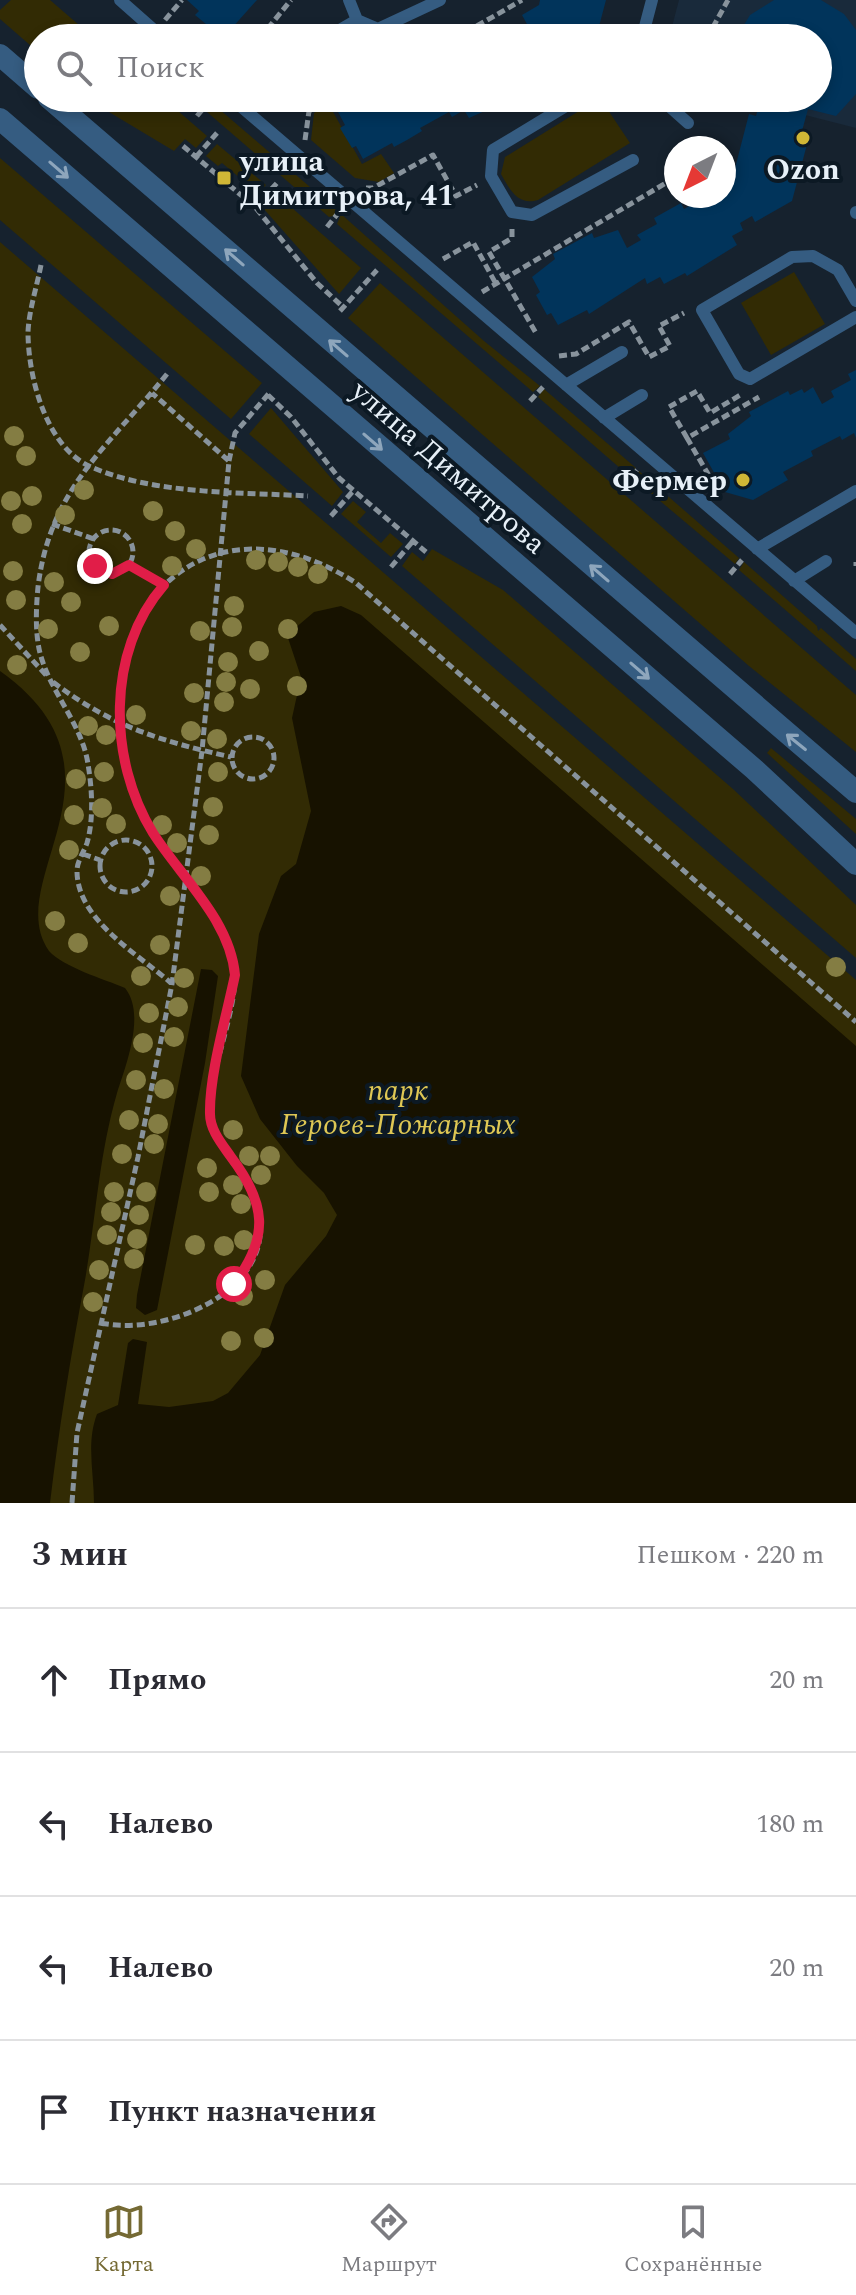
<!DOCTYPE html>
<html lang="ru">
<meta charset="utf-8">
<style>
:root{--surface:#fff;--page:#f7f7f7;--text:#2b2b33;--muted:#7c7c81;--line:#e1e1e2;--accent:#756a34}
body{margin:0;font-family:Spectral,serif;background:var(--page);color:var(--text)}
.compass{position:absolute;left:664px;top:136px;width:72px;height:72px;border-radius:50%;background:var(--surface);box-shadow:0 4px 12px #0003;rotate:222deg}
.stop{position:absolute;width:24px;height:24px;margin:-18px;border:6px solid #e11d48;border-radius:50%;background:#fff}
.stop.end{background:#e11d48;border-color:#fff;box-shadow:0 2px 8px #0008}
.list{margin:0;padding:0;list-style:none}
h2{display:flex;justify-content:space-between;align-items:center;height:104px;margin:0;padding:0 32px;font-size:34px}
h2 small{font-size:26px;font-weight:400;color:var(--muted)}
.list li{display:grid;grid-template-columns:52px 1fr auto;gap:24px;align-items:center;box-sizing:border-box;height:144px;padding:0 32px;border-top:2px solid var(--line)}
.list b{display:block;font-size:30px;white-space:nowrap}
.list em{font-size:26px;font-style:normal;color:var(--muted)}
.icon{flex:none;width:44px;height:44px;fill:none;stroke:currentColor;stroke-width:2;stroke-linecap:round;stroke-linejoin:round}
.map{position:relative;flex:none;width:856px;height:1503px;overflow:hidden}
.search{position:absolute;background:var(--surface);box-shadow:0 4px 12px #0003;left:24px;right:24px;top:24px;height:88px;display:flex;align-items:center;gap:20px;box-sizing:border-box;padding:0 28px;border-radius:44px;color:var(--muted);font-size:30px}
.sheet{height:680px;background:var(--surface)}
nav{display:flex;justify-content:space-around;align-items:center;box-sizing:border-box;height:112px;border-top:2px solid var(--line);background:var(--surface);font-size:22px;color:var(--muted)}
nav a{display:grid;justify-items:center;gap:4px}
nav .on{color:var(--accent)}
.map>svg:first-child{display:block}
</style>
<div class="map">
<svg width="856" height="1503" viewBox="0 0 856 1503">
<rect width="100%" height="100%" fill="#16222e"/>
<path fill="#192a3b" d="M679,0H856V128L738,98H818V38H669Z"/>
<path fill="#322b04" d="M11,0H50L94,38H38V52L0,19V10Z
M92,98H163L207,136L196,148L185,139L174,151L109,112Z
M339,98L344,102L332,110L362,164L381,154L394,173L379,182L355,178L311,140L314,113Z
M600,98L630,143L538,200C518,206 510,190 501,174L505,157Z
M212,103L338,211L333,216L329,217L207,112Z
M217,144L266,185L254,198L243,188L246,183L222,163L218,166L206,156Z
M0,158L262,383L231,419L0,220Z
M276,194L361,268L339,294L263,208Z
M341,214L484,341L540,386L533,392L337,224Z
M0,242L856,980V1503H0Z
M794,272L825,324L771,355L741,303Z
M380,283L856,695V752L749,666L348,318Z
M544,389L636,468L628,475L538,397Z
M271,408L343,492L332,506L249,434Z
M639,471L739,558L735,564L634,479Z
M353,501L366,512L357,522L381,543L390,533L403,544L391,557L341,514Z
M432,549L503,590L733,789L856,905V958L402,566L412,552L423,561Z
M744,562L817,626L818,631L821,628L856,659V671L739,570Z
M771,748L856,819V834L767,753Z"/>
<path fill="#171200" d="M341,606L361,615L856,1046V1503H94C94,1473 86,1443 97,1414L118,1405L128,1343L133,1339L147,1342L138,1404L169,1407L213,1401L228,1393L260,1355L285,1285L326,1236L337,1215L324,1193L297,1166L260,1119L241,1076L259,934L281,876L296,864L311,811L292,718L301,677L287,635L314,612Z
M0,671C142,772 0,881 49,951C63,967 104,979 125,988C146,1014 126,1065 117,1093C99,1155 96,1217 85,1280C71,1354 59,1428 50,1503H0Z
M201,969L212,970L218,976L205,1063L157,1310L145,1315L136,1308L137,1295Z"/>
<path fill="#01345b" d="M187,0H257L223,38L195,15L199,11Z
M540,0H606L597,34L590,38H496L528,26L522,15L539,5Z
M774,0H821L844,14L856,30V94L836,116L808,109L802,131L810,133L792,201L755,222L752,216L740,223L743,230L732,236L737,245L687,276L685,273L664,284L660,277L647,284L645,278L589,314L587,310L558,325L551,313L547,315L536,295L540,292L532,277L555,259L553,254L592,233L594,238L618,230L627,248L641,240L637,235L657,224L654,218L681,203L684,209L707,196L710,200L724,196V177L734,172L749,114L756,116L761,98H818V38H736L750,15Z
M350,98H514L469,118L464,110L452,117L449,112L420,128L422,131L407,140L394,147L392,143L363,159L356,146L352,148L340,128L345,125L337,110L349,103Z
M856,370V438L854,433L842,440L840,436L811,451L813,456L783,472L788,480L753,500L725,492L703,453L730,439L728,434L751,416L749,412L788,391L790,395L802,389L804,393L813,387L822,404L834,397L831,391L851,380L848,374Z"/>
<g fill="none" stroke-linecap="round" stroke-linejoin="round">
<path stroke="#88939c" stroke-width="5" stroke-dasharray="8 4" stroke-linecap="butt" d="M165,20L182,0
M260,38L291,0
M456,38L522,0
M707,38L728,0
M296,98L309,111
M197,116L212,98
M305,140L309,111L331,98
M183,146L255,207L317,283L344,308
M196,157L217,133
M366,188H373L433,155L456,196L477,185
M255,207L277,183
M327,227L339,212
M512,229V238L489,252L536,333
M443,259L473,242L496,284
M41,265C37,286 29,310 28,332C28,375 45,445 89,466C153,495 240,492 308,496
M482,292L676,177
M340,311L377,270
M559,356L576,354L629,322L649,357L670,346L659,326L684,313
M167,374C108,447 50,488 38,587C36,608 35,633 40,653C50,692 82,724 88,764C92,788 94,819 87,843C84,852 77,861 77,871C77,920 138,954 171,983
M268,395L291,417L339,478L426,552
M530,401L543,387
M687,438L669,407L697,391L710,413L742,394
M229,461L235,433L271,391
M625,484L637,470
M715,486L687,438L759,397
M331,516L353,491
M52,524L94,539
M89 552a22 22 0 1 1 44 0a22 22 0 1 1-44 0Z
M856,562V566
M129,565L164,585
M391,567L413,541
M730,574L742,560
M0,625L46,675
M53,682C111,726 160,741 231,757
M232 758a21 21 0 1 1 42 0a21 21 0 1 1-42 0Z
M100 866a26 26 0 1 1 52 0a26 26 0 1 1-52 0Z
M83,854L100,860
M101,1323C166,1337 282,1289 257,1206C248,1175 211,1143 210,1115C207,1069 246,996 232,954C214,902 168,865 144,817C104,736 108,602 201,560C254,537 310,553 356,583L856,1022
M72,1503L77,1433L138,1157L172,984L202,751L229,461L152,393"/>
<path stroke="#355c81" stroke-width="12" d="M120,0L163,38
M349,0L357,20
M326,38L357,20L378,29L440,0
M642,38L652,0
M231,98L856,633
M579,98L493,150L491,176L512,212L532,215L633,160
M660,98L688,123
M856,212V213
M856,301L838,270L813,256L792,257L702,310L739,374L750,379L856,317
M566,385L622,352
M604,418L642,395
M757,549L856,491
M794,581L826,561"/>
<path stroke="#355c81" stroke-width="22" d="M0,55L38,88
M49,98L856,792
M0,119L754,769L856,864"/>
</g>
<g fill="#847d43">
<circle cx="14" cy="436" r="10"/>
<circle cx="26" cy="456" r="10"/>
<circle cx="84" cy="490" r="10"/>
<circle cx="32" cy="496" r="10"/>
<circle cx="11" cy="501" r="10"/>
<circle cx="153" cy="511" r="10"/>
<circle cx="65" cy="515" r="10"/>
<circle cx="22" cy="524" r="10"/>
<circle cx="175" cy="531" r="10"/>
<circle cx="196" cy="549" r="10"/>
<circle cx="256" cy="560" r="10"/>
<circle cx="278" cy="562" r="10"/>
<circle cx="172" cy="566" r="10"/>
<circle cx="298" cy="567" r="10"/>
<circle cx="13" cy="571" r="10"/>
<circle cx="318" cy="574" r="10"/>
<circle cx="54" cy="582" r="10"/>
<circle cx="16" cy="600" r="10"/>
<circle cx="71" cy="602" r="10"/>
<circle cx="234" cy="606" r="10"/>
<circle cx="109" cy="626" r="10"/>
<circle cx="232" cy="627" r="10"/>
<circle cx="48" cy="629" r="10"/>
<circle cx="288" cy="629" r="10"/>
<circle cx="200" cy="631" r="10"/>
<circle cx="259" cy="651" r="10"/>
<circle cx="80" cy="652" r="10"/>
<circle cx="228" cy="662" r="10"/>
<circle cx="17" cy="665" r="10"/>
<circle cx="226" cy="682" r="10"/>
<circle cx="297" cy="686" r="10"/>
<circle cx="250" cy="689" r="10"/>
<circle cx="194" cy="693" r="10"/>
<circle cx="224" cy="702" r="10"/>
<circle cx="136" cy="715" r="10"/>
<circle cx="88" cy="726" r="10"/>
<circle cx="191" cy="731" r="10"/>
<circle cx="106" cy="735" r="10"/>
<circle cx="217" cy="739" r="10"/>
<circle cx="104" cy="772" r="10"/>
<circle cx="218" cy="772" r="10"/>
<circle cx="76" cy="779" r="10"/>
<circle cx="213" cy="807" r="10"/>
<circle cx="102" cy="808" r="10"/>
<circle cx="74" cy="815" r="10"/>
<circle cx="116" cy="824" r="10"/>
<circle cx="162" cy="825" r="10"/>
<circle cx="209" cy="835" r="10"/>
<circle cx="177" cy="843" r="10"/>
<circle cx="69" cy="850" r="10"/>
<circle cx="201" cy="876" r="10"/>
<circle cx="170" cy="896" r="10"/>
<circle cx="55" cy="921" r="10"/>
<circle cx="78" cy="943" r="10"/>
<circle cx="160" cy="945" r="10"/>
<circle cx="836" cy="967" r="10"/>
<circle cx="141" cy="976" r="10"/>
<circle cx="184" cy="978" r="10"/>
<circle cx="178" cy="1007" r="10"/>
<circle cx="149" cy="1013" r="10"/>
<circle cx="174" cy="1037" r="10"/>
<circle cx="143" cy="1043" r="10"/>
<circle cx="136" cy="1080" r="10"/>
<circle cx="164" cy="1089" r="10"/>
<circle cx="129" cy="1120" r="10"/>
<circle cx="158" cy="1124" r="10"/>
<circle cx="233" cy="1130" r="10"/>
<circle cx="154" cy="1144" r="10"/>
<circle cx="122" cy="1154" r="10"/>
<circle cx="249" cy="1156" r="10"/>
<circle cx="270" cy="1156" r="10"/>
<circle cx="207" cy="1168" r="10"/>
<circle cx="261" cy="1175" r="10"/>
<circle cx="233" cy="1185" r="10"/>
<circle cx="114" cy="1192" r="10"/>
<circle cx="146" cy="1192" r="10"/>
<circle cx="209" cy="1192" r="10"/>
<circle cx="241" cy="1204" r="10"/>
<circle cx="111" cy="1212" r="10"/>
<circle cx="139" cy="1215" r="10"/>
<circle cx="107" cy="1235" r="10"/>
<circle cx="137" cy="1239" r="10"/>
<circle cx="244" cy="1240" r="10"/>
<circle cx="195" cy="1245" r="10"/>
<circle cx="224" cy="1246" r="10"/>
<circle cx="134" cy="1259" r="10"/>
<circle cx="99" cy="1270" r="10"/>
<circle cx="265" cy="1280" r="10"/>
<circle cx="243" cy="1296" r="10"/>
<circle cx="93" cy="1302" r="10"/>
<circle cx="264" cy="1338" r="10"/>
<circle cx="231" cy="1341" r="10"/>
</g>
<defs><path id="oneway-shaft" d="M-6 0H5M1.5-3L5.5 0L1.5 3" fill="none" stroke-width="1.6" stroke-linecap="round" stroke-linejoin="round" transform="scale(2)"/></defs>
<g stroke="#8ea6bc">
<use href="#oneway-shaft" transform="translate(59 170) rotate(41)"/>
<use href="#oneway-shaft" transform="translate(234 257) rotate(-139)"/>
<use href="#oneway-shaft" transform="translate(338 348) rotate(-139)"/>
<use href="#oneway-shaft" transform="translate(373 442) rotate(41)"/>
<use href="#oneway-shaft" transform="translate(599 573) rotate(-139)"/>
<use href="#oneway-shaft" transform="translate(640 671) rotate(41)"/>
<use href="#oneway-shaft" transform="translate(796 742) rotate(-141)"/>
</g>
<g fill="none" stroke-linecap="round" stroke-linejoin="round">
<path stroke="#e11d48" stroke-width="10" d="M95,566L112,574L129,565L164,585C106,651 108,760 153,833C181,877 230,920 235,975C227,1014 209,1075 210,1114C210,1130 222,1144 231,1157C266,1203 270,1237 234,1284"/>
</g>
<g fill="#d0b736" stroke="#0c1924" stroke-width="3">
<circle cx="803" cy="138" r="8"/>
<rect x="216" y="170" width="16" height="16" rx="4"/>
<circle cx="743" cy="480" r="8"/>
</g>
<g text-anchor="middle" stroke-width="8" stroke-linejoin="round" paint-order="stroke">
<g font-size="30" font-weight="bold" fill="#e7f0f8" stroke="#0c1924" text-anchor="start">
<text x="240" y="171">улица<tspan x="240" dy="34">Димитрова, 41</tspan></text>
<text x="803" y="179" text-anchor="middle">Ozon</text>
<text x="727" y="490" text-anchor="end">Фермер</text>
</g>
<g font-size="30" fill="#e7f0f8" stroke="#0c1924">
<text transform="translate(449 467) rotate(41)" y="10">улица Димитрова</text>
</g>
<g font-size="30" font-style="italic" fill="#dec754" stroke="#0c1924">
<text x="398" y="1100">парк<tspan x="398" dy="34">Героев-Пожарных</tspan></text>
</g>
</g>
</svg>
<svg class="compass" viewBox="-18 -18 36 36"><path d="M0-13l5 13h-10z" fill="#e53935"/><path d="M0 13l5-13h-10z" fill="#7c7c81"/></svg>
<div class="stop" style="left:234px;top:1284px"></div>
<div class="stop end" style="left:95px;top:566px"></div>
<div class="search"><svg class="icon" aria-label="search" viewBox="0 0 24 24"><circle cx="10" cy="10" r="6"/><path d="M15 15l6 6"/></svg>Поиск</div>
</div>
<section class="sheet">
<h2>3 мин<small>Пешком · 220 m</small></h2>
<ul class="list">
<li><svg class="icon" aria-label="ahead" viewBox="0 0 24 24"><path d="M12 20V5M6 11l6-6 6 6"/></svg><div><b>Прямо</b></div><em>20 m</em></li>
<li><svg class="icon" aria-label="left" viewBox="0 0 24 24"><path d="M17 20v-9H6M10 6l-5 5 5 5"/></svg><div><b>Налево</b></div><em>180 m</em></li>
<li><svg class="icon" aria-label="left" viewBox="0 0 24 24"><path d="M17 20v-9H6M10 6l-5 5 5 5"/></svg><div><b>Налево</b></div><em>20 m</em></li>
<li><svg class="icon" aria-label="arrive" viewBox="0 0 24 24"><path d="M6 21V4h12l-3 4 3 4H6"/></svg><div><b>Пункт назначения</b></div></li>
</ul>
</section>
<nav>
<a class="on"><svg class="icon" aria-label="map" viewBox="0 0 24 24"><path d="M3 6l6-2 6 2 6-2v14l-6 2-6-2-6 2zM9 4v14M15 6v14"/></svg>Карта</a>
<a><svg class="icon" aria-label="directions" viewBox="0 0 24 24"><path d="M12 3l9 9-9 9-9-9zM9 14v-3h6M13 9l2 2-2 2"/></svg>Маршрут</a>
<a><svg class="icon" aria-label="saved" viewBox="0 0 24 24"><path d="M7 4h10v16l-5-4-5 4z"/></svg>Сохранённые</a>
</nav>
